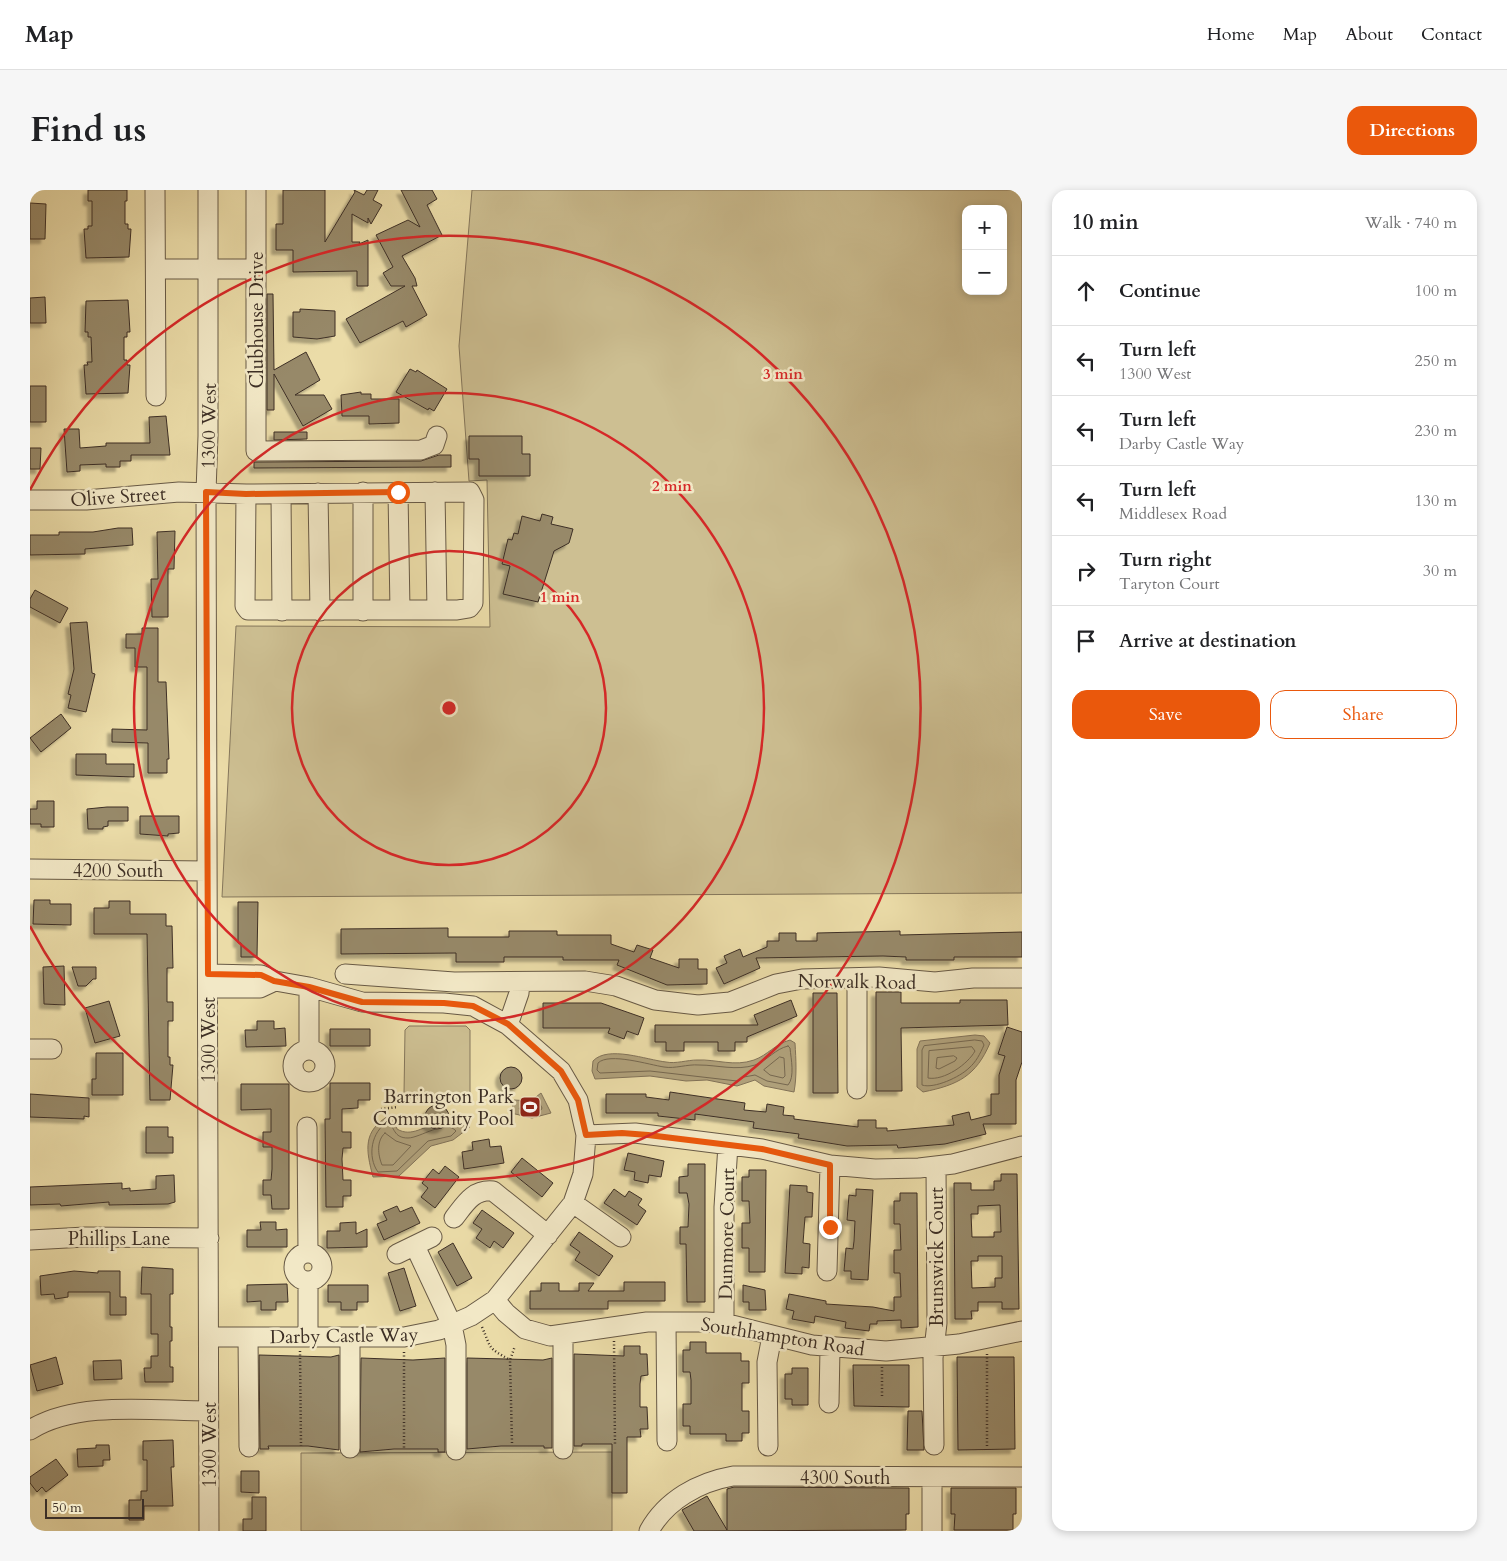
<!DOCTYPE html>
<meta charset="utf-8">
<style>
:root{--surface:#fff;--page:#f6f6f6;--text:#202124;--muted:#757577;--line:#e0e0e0;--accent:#ea580c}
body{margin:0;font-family:Cardo,serif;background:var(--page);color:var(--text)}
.controls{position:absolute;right:15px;top:15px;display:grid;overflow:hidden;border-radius:10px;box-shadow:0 2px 8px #0003}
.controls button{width:45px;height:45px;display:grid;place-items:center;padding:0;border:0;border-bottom:1px solid var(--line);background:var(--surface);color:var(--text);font:25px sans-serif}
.scale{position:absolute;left:15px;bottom:12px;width:99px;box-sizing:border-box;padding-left:5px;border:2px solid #3d2f25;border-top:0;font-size:14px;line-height:18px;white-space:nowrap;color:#3d2f25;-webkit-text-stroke:4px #f2e8c6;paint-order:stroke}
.stop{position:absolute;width:15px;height:15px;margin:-11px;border:4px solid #ea580c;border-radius:50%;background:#fff}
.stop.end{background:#ea580c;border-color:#fff;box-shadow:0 1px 5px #0008}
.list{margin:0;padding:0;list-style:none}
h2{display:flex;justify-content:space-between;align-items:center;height:65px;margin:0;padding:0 20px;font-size:21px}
h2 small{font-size:16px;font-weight:400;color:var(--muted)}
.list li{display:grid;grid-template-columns:32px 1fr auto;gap:15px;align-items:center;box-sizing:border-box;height:70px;padding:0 20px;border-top:1px solid var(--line)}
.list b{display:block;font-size:19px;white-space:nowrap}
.list p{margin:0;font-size:16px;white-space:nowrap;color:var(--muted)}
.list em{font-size:16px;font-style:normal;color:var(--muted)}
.actions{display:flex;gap:10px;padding:15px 20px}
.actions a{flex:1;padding:11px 0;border:1px solid var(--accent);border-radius:15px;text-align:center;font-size:18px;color:var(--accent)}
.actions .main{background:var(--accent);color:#fff}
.icon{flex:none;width:28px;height:28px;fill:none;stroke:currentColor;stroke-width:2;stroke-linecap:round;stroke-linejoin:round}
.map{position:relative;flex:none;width:992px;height:1341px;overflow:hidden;border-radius:15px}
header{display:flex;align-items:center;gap:30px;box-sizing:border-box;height:70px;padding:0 25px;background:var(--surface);border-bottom:1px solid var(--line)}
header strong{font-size:24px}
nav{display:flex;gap:28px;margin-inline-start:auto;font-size:18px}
.intro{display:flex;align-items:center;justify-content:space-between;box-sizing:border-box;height:120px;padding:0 30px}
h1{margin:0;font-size:35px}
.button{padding:12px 22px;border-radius:15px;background:var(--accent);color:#fff;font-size:18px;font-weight:700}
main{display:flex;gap:30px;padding:0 30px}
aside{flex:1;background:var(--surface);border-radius:15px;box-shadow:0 2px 8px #0003}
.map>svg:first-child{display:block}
</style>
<header>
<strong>Map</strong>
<nav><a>Home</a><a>Map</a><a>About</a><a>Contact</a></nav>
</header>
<div class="intro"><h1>Find us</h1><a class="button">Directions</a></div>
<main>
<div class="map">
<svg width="992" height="1341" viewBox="0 0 992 1341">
<defs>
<filter id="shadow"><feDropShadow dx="-4.5" dy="4.5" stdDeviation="1" flood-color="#0004"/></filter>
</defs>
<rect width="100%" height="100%" fill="#ebdca8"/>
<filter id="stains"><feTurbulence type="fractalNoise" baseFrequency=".004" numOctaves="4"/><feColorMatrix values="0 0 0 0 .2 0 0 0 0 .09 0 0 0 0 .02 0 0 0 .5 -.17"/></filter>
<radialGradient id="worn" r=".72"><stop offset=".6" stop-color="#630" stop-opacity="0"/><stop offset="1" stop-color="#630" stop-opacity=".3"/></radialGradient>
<path fill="#cdbf92" stroke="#85775c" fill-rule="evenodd" d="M442,0H992V703L192,707L206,436L460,437L457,290L439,291L429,156ZM936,19H973V101H936Z
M379,836H436L440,840V905L436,909L379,908L374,904L375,840Z
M582,1262V1341H271V1263Z"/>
<path fill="#b0a17b" stroke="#827359" d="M945,845L954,846L960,853C946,886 928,895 893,902L887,897V859L890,851Z
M760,850L765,853C766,870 767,886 764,902L734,896L725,890L707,896L677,890L656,891L620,886L565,889L562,881L563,871C578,855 617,870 636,872C646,874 657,870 667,870C686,869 704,877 724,870C738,865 745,854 760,850Z
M511,903L521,923L502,928L481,923L484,910L501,911Z
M360,925L365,931L367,939C382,948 394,935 409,934C420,932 429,934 440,937L423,950L401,956L369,986L343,987C336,960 332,941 360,925Z"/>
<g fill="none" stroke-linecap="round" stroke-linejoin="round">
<path stroke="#766850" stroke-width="1" d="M945,850L952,851L954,855C950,864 946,872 939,878C930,887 904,899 892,895V860L894,856Z
M758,856L760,858C761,869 765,887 758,895L737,891L725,885L714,887L707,891L620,881L570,883L567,880L568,873C579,862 620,875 634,877C645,879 657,874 669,875C688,875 706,881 725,875C738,870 745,859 758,856Z
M942,857L945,861C938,874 914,891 898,888L899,861Z
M924,866L927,868L925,871L909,879L906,878L907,868Z
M750,867L754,868L755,886L753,888L740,885L734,880Z
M509,912L512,918L511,920L501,923L489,919L491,916H501Z
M358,932C365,937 363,948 378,948C390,948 416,929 426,941L421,946L398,951L367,981L348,982C337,967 341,941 358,932Z
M355,943L366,951L381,956L363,975H352C348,965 346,951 355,943Z"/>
</g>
<path fill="#978969" stroke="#3d2f25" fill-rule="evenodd" filter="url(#shadow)" d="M58,0H97V11H95V34H98V39H101L99,67L56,68L54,39H58V36H62V11H58Z
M253,0H295V52L325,2L324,0L334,5L337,0H348L343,10L352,15L341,34L338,28V33L322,24V52H330L329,54L338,50V96H327V81L263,82V60H246V34H253Z
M371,0H402L407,9L397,15L412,45L372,66L385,88L387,96H382L397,125L376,137L373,131L330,153L316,129L375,96H361L353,83L363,77L346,45L378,30L390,37Z
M0,13L16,14L15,49H0Z
M237,104H243L244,180L276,162L290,190L265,205H294L302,219L273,236L244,184V220H237Z
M15,107L16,133H0V108Z
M98,110L100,142H97V147H94V170H97V175H100L98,203L56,204L54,175H58L57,172H62L61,147H58V142H55L56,111Z
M270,119L305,121V146L287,149L263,147V122H270Z
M380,179L386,182L387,180L417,199L404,221L399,218L398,220L366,202Z
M0,196H16V232H0Z
M331,202V204H341V209H369V233L339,234V226H312L311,205Z
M136,226L140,265H101V271H90V277H76V274L50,275V281L37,282L34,239H49L50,258L76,256V253H120L119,227Z
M244,242H277V249L244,250Z
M439,246H492V264H500V286H449V269H439Z
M0,258H11L10,279H0Z
M409,265H421V277L224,278V272L391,271Z
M512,324L523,327L521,334L543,339L539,353L524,361L508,412L473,404L480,376L472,374L478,349L482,350L484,343L488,344L492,326L510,331Z
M88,338H102L103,355L55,359V364L0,365V345H29V342H63Z
M145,341L144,379H138V427H122L121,389H128L127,342Z
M5,400L38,418L30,433L0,417V409Z
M57,432L62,483L65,484L56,522L38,518L41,505L38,504L44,479L40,433Z
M112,438H128V492H136L139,569H137V583H118V553L82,552V539L117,540V477H105V458H96V444H112Z
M31,524L41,538L11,562L0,548Z
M46,564H76V574H104V587L46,585Z
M7,611H24V637H11V634H0V619H7Z
M77,617H98V631H78V636L73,637V639H58L57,619Z
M110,626H149V643L138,644V646L110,644Z
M4,710H20V714H41V735L3,734Z
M79,711H100V724H136V736H142L143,778H137V812H143V831H138V867H140V875H143L140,910H120L117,744H64V718H79Z
M208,712H228L227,767H211V753H208Z
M418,738V747H479V741H527V745H581V754L604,762L607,755L623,760L620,768L649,778V769H668V779H677V794L637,795L587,775L589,770H533V767H474V772H426V763L311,764V739Z
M870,741V745L992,742V767H924V770H876V767L853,766L726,768L730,778L694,794L686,778L697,773L694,766L710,759L713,767L737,757V751H749V743H766V751H787V743Z
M34,776L35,815L14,814L13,777Z
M42,777H66V789H63L56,796H48Z
M846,802H871V813H930V810H977L978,835L871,838L872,901H846Z
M783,803H807L808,903H783Z
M761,810L767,826L717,847V852H705V861H688V852H654V861H636V852H625V835H728L724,825Z
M79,811L90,846L65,853L55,818Z
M513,813H571L614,828L608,845L597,841L594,849L578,843L580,838H513Z
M227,831H244V839L255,838L256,856L216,857L215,840H227Z
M977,837L992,842V872L986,890V934H953L956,944L915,954L868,958L867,955L817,956L768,948L769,944L723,938L724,932L665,924V930L628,926V923H576V904H616V907L639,910L640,902L715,913L714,920L736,922L737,914L754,917L753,925L764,926V929L828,937V930H846V938H857V941L924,935L922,926L939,922L941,930L961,925V904H969V885L975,866L968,864Z
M300,839H340V856H300Z
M66,863H93V905H62V889H66Z
M470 888a11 11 0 1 1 22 0a11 11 0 1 1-22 0Z
M300,893H340V910H328V918L312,919V942H321V958H313L312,969L313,990H321V1006H313V1017H296L295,929H300Z
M211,894H259V1019H242L241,1005H233V990H241L242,979V957H233V942H241V919L211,920Z
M0,904L59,908V927L54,926V929L0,927Z
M395 927a12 12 0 1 1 24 0a12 12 0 1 1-24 0Z
M116,937H138V947H143V963H116Z
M459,949L460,957L471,956L474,973L434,979L432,962L443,960L442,952Z
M598,963L634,971L631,987L619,985L618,993L604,990L605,982L594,980Z
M492,968L523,993L512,1007L481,982Z
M658,974H675V1112H657L656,1054H650V1037H658L659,1014L657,1003H649V987L658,986Z
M415,976L429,987L405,1018L391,1007L398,998L392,993L403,979L409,984Z
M719,980H736L735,1082H719V1058H712V1033H720L719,1011H712V987H719Z
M971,984H987L989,1119H972V1112H948V1121H941L942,1129H925L924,993H941V1000H964V991H971ZM970,1015L971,1042H964V1047H942L941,1024H948V1016ZM948,1066H972V1088H965V1097L942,1098L941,1071H948Z
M144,985L145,1012L138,1014L79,1015V1012L31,1016L30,1014L0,1015V997L92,993V999L100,998V1001L126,999V986Z
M760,995L777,996V1002L783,1003L782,1027H775L773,1053L780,1054L779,1078L772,1077V1084L755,1083Z
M584,999L595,1007L599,1001L612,1009L608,1015L616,1021L607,1035L574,1013Z
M826,999L843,1000L838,1090L821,1089V1081H814L816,1058L823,1059L824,1051L825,1031L817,1030L819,1005L826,1006Z
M870,1003H887L888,1137L871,1138V1130L847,1131V1134H840L839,1141L815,1138L816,1132L785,1126L784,1133L762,1129L764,1121L756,1119L759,1104L796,1111V1114L843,1117L864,1121V1107H871L870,1083H864V1060H871L870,1034H864V1011H870Z
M367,1016L370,1022L382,1017L390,1033L354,1050L347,1034L357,1030L353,1022Z
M452,1020L484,1043L473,1058L464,1051L460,1058L446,1048L452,1039L443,1033Z
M230,1032H246V1040L257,1039V1057H217V1040H231Z
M326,1032V1044L337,1039V1057L297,1058V1041H310V1033Z
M549,1042L583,1066L569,1086L545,1070L550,1062L540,1055Z
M423,1053L442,1088L427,1096L408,1062Z
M112,1077L143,1079V1104H140V1137H142V1151H140V1177H143V1192H115L114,1178H121V1166H128V1144H121V1104H111Z
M374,1078L386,1116L370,1121L358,1083Z
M44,1081L68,1083V1081H90V1107H96V1125H80V1102H38V1107L25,1109L24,1104L11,1105L10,1086Z
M594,1092H635V1111H578V1119H500V1101H511V1093H529V1101H549V1093H564L558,1101H594Z
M257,1094L258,1112H246V1120H231V1111L217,1112V1095Z
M298,1095H338V1112H327V1120H311V1112H298Z
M713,1095L735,1100L736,1120H719V1112H713Z
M660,1152H676V1163H711V1171H719V1193H712V1221H719V1243H712V1251H696V1244H660V1236H653V1214H661V1190L660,1182H653V1160H660Z
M594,1156H610V1164H617L618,1185L611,1186L610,1194V1217H617L618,1239H610L611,1247H597V1303H582V1254H552V1256H544V1164L594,1166Z
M229,1165L301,1167L309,1165V1260L278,1256H238L239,1259H230Z
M26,1167L33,1194L7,1201L0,1175Z
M927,1167H984L985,1259L928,1260Z
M331,1168L383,1170L415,1168V1262H408V1259H364L330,1262Z
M437,1168L513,1170L522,1168V1258H514V1256H471L437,1259Z
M91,1170L92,1189L64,1190L63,1171Z
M823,1175H879V1217L824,1216Z
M762,1178H778V1215H762V1209H755V1184H762Z
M878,1221H892L894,1260H877Z
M143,1250L144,1277H141L143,1316H114V1330H99V1310H111V1301H117V1270H113V1251Z
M66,1255H79L80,1270H73V1276L48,1277L47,1259L66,1258Z
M26,1269L38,1285L16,1302L12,1297L7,1302L0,1293V1287Z
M211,1281H229V1303L211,1302Z
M704,1297L879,1298V1324H876V1340L664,1341L652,1320L677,1306L697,1340V1299Z
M921,1298H986V1324H983V1340H924L925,1324H921Z
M222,1307H236V1341H213V1329H222Z"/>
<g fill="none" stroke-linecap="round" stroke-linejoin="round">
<g stroke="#685a46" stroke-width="21">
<path id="minor" d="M125,0L126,206
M178,0V246L176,302L179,1341
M226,0V261L391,260L404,255L407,246
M126,79H226
M333,302V421
M368,302L370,420
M405,302L407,420
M288,303L290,421
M251,304L252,421
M0,310H56L149,302L216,304L440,302L444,310L443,413L439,418L427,420H218L215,416L216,304
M0,679L176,681
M178,784L231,785L245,791L279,797L332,812L414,813L443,816L478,835L531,881L548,910L556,945L553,984L543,1013L465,1110L441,1126L409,1140L374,1147H179
M315,784L424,792L555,791L586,796L625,810L668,815L700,812L746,794L772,789L849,787L905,792L943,788H992
M827,788V899
M279,797V860
M178,798H230L245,791
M478,835L489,803L490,792
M0,859H22
M263 876a16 16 0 1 1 32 0a16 16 0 1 1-32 0Z
M277,937L278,1063
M556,945L605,943L732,959L800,975L845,979L889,978L923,974L992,956
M543,1013L591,1047
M424,1028C435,1014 443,999 463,1001L518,1045
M0,1050L55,1047L179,1048
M385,1056L422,1135L426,1155V1260
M264 1077a14 14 0 1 1 28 0a14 14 0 1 1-28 0Z
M367,1064L402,1047
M797,1081L800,975
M278,1091V1147
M465,1110L476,1123L495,1139L520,1146L617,1132H676L694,1133L782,1155L856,1161L929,1154L992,1141
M636,1132L637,1251
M694,1133V1017L698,955
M533,1145V1259
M218,1147L219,1257
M320,1147V1258
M799,1213L800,1158
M0,1240C47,1210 124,1221 178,1221
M904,1255L903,1168L907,1133L906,977
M738,1256L737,1172L742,1146
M619,1341C636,1310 669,1292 703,1286L992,1287
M902,1341V1287"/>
</g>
<path stroke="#3d2f25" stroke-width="2.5" stroke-dasharray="1 2.5" stroke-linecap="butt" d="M277,891V897
M351,919L368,917
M452,1137C462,1160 457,1157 480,1170
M584,1151L585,1255
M270,1161L271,1256
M374,1162V1260
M957,1164V1258
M852,1177V1208
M482,1253L480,1170L485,1156"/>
<use href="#minor" stroke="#f2e8c6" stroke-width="19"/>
</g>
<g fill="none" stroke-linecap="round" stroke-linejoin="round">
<path stroke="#ea580c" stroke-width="6" d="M368,302L216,304L176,302L178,784L231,785L244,791L279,797L332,812L414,813L443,816L478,834L531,881L548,910L556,945L592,943L618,945L732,959L800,975V1037"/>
</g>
<g fill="none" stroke="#d62828" stroke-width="2.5">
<circle cx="419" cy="518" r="157"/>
<circle cx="419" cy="518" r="315"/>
<path d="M0 300A472 472 0 1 1 0 736"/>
</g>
<defs>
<g id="stadium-square" transform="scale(1.125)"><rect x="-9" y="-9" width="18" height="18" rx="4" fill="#8f2418" stroke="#f2e8c6"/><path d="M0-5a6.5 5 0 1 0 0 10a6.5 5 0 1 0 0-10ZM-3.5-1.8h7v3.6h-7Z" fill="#fff"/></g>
</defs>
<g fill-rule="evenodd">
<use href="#stadium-square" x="500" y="917"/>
</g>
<g text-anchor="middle" stroke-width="5" stroke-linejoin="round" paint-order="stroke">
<g font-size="19" fill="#3d2f25" stroke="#f2e8c6">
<text transform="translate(226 130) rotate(-90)" y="7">Clubhouse Drive</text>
<text transform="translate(178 236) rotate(-89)" y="7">1300 West</text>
<text transform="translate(88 306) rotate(-4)" y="7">Olive Street</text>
<text x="88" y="687">4200 South</text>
<text transform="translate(827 791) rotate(1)" y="7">Norwalk Road</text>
<text transform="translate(178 850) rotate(-90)" y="7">1300 West</text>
<text transform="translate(696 1044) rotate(-89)" y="7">Dunmore Court</text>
<text x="89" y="1055">Phillips Lane</text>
<text transform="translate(906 1067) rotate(-90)" y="7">Brunswick Court</text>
<text transform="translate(314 1145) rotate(-1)" y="7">Darby Castle Way</text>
<text transform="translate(753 1146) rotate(9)" y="7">Southhampton Road</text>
<text transform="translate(179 1255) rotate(-90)" y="7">1300 West</text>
<text x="815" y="1294">4300 South</text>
</g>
<g font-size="19" fill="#3d2f25" stroke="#f2e8c6" text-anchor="end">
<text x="484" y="913">Barrington Park<tspan x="484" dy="22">Community Pool</tspan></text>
</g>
</g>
<circle cx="419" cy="518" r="8" fill="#d62828" stroke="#f2e8c6" stroke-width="2.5"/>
<g font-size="15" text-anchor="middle" font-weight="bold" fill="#d62828" stroke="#f2e8c6" stroke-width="5" stroke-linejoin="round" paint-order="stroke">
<text x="753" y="189">3 min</text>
<text x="642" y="301">2 min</text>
<text x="530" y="412">1 min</text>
</g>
<rect width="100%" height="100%" filter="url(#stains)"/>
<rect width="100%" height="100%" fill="url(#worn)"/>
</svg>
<div class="controls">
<button>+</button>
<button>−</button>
</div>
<div class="scale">50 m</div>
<div class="stop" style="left:368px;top:302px"></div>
<div class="stop end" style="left:800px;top:1037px"></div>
</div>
<aside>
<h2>10 min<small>Walk · 740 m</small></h2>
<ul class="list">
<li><svg class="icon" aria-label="ahead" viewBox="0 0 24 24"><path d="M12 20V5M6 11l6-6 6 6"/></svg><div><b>Continue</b></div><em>100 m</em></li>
<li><svg class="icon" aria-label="left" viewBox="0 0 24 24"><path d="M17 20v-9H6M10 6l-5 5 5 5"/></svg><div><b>Turn left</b><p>1300 West</p></div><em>250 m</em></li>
<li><svg class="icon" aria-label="left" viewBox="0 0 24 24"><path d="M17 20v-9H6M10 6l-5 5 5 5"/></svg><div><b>Turn left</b><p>Darby Castle Way</p></div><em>230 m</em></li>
<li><svg class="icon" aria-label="left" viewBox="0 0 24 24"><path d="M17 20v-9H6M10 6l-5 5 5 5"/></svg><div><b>Turn left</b><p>Middlesex Road</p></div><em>130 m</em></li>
<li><svg class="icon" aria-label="right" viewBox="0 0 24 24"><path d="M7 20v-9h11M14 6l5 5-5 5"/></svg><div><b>Turn right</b><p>Taryton Court</p></div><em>30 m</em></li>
<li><svg class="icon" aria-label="arrive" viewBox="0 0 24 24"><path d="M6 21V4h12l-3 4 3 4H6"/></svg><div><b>Arrive at destination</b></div></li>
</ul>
<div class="actions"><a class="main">Save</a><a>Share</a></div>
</aside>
</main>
